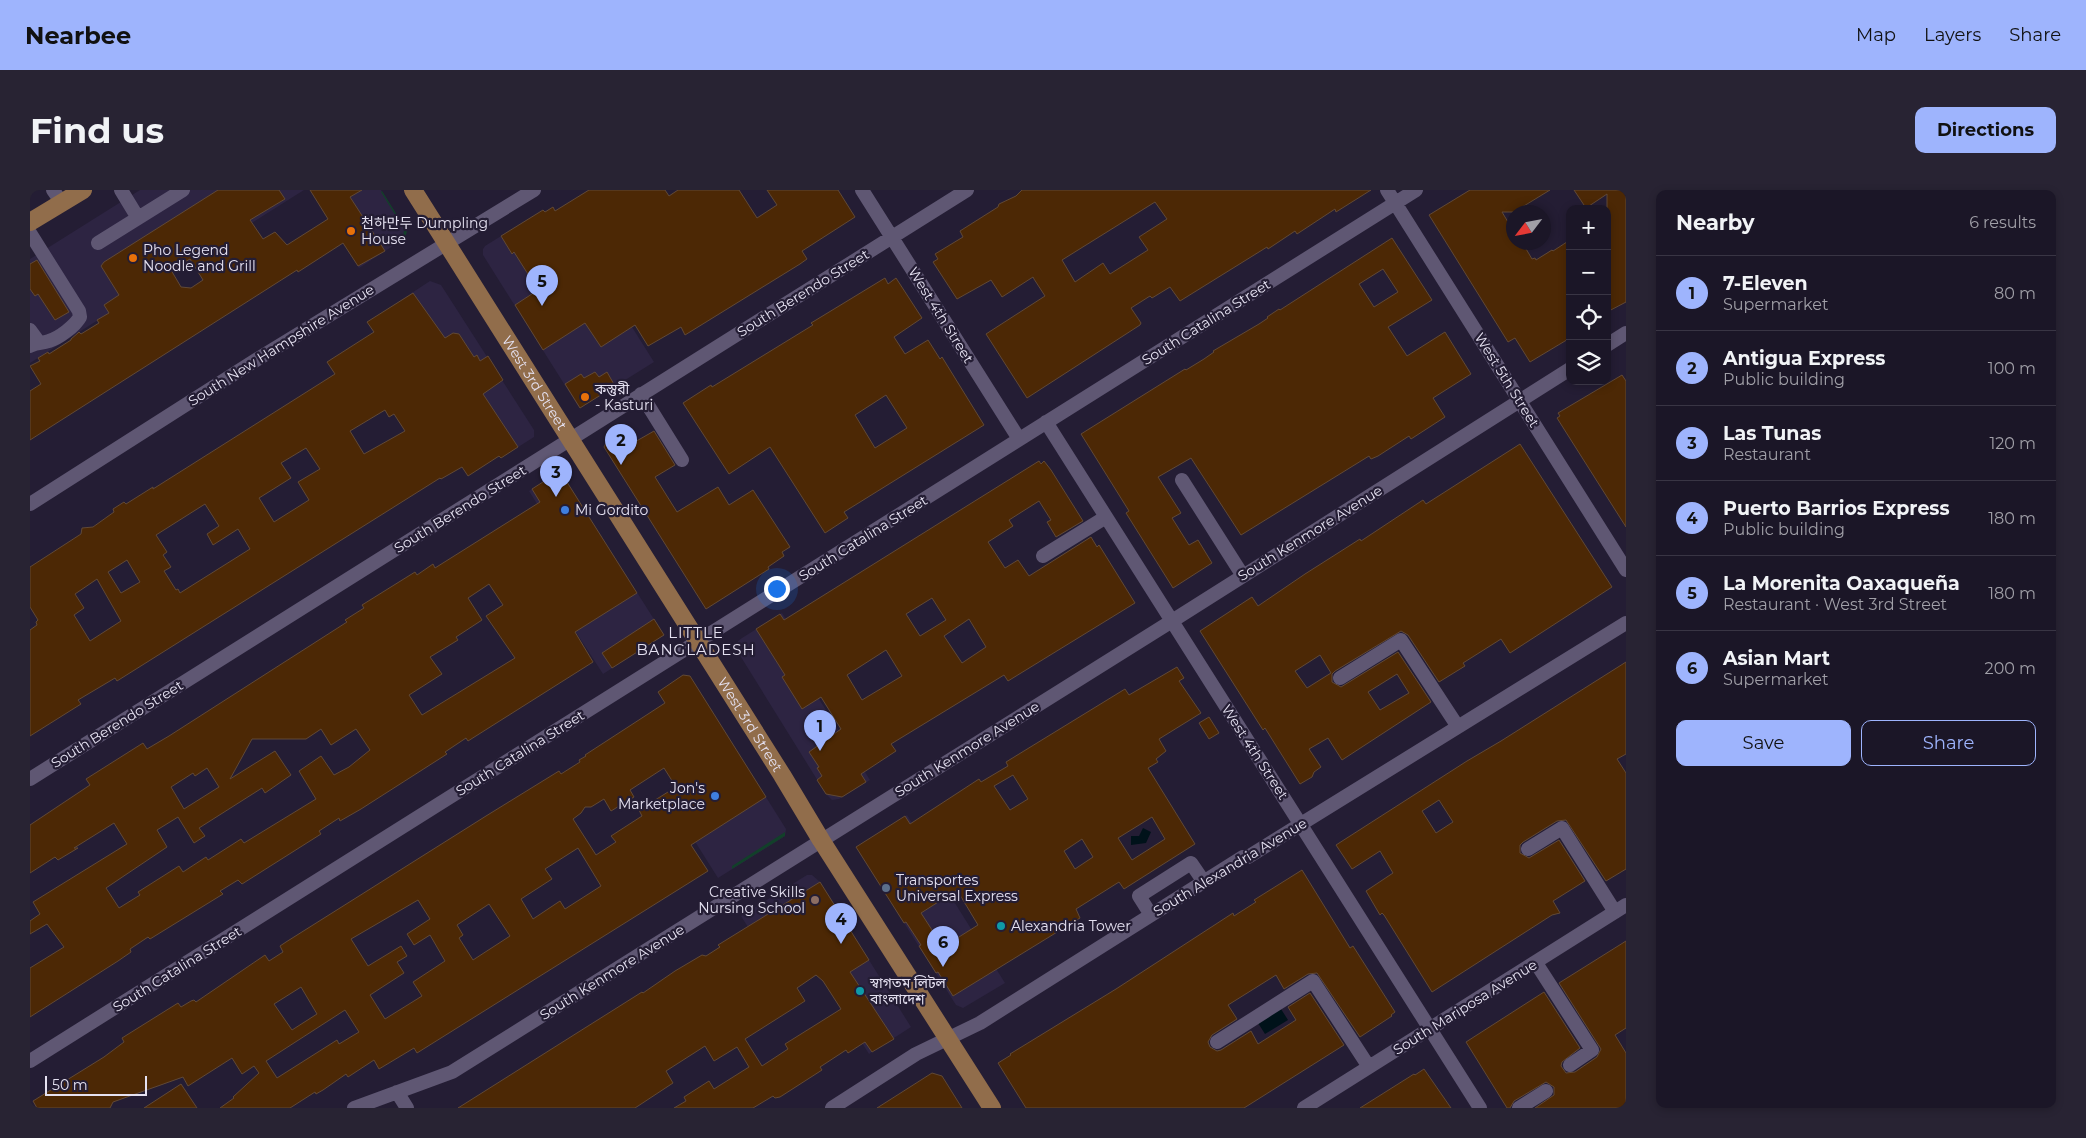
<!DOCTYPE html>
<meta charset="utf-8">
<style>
:root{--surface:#1b1627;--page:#282333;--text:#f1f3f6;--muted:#a09fa7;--line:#393544;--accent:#9eb4fd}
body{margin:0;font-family:Montserrat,"Noto Sans Bengali","Noto Sans KR",sans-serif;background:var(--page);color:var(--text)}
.controls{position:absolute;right:15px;top:15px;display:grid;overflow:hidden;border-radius:10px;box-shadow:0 2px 8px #0003}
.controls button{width:45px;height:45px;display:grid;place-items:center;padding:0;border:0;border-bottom:1px solid var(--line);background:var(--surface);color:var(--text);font:25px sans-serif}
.compass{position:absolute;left:1476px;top:15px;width:45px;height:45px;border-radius:50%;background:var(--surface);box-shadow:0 2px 8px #0003;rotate:238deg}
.scale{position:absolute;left:15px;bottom:12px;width:102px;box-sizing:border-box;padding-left:5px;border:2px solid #e5e1f1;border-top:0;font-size:14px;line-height:18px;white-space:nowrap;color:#e5e1f1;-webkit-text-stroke:4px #241d34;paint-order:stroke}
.you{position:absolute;left:746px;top:398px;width:18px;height:18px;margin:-12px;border:4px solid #fff;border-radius:50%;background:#1a73e8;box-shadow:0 0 0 8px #1a73e833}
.badge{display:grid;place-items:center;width:32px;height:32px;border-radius:50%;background:var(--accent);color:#111;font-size:16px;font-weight:700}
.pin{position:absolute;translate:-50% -41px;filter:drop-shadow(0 1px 2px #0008)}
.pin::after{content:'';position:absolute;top:26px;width:18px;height:15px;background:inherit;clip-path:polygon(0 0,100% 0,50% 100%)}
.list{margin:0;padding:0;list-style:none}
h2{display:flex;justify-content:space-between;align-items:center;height:65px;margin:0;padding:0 20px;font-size:21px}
h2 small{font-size:16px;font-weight:400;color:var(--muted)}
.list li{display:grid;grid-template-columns:32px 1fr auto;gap:15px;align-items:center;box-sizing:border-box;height:75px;padding:0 20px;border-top:1px solid var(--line)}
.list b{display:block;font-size:19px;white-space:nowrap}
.list p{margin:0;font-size:16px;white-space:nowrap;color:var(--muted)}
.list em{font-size:16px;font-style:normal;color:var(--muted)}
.actions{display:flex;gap:10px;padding:15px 20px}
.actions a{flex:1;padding:11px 0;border:1px solid var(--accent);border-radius:10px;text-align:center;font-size:18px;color:var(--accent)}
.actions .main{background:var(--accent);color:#111}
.icon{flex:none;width:28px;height:28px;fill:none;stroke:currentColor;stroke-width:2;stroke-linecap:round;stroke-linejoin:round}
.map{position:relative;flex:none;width:1596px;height:918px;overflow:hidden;border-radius:10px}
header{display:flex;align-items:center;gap:30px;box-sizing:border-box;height:70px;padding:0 25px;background:var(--accent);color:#111}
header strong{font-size:24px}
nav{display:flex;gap:28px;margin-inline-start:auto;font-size:18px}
.intro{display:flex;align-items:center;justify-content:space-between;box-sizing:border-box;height:120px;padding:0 30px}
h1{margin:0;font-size:35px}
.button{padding:12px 22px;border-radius:10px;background:var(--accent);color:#111;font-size:18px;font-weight:700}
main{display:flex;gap:30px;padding:0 30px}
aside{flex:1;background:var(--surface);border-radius:10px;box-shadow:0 2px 8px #0003}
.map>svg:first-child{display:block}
</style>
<header>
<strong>Nearbee</strong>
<nav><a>Map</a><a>Layers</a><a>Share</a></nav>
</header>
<div class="intro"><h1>Find us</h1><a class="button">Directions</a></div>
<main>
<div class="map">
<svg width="1596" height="918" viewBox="0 0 1596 918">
<rect width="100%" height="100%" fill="#241d34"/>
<path fill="#2d2442" d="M110,0H274L0,173V69Z
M280,0H351L377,41L375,48L329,78Z
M492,33L541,111L573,91L624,172L552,217L548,216L453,65V59L455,56Z
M400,91L411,95L504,240V247L471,268L371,110Z
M530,281L634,445L573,484L520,402L550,382L499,301Z
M752,423L802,501L789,509L840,590L809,609L802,610L796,604L706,459L708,451L712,448Z
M653,485L660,486L756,639L755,646L688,688L635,604L676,578L628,502Z
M877,625L928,707L923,710L975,793L933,818L926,815L826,657Z
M777,685H782L790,692L881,837L839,864L789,784L759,802L711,726Z"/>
<path fill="#12402a" d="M352,1L377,41L375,48L373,50L374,39L351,2Z
M755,642V646L702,679V676Z"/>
<path fill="#00121a" d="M1113,638L1121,642L1116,653L1101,655V646H1109Z
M1251,819L1258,830L1235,844L1228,833Z"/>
<path fill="#4c2805" stroke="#614936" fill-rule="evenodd" d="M188,0H249L255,9L220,30L233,49L245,42L257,55L298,29L280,0H332L320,7L355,61L328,76L313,53L268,82L267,80L0,250V201L11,194L0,176L10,171L8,168L18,162L19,164L41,150V149L48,143L49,142L51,144L69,133L67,130L79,123L74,115L89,105L71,76L74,72ZM160,69L173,90L161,98L151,97L141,80Z
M559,0H635L639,6L648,0H709L727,28L747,15L737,0H808L825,27L772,61L777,69L770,74L655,145L651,137L618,156L605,135L571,157L555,133L513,160L485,115L508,100L484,62L482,64L471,46L513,20L515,22L523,17L525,21Z
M992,0H1341L1306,22L1305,19L1267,44L1265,41L1238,59L1237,57L1150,111L1140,97L1122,108L1120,106L1101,118L1111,133L1110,135L997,208L956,144L1015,106L1004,89L1003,87L972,107L961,90L927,109L903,72L908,69L905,64L933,47L930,41L968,17L969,14L986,6ZM1125,12L1137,29L1109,47L1118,60L1080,84L1073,73L1045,92L1032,70Z
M1440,0H1520L1484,22H1472L1484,42V52H1492L1502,69L1505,68L1506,70L1522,60L1523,61L1540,50V148L1500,172L1485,148L1478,152L1399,25Z
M1544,0H1596V112L1577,122V4L1556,18Z
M1362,48L1402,110L1358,137L1377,166L1415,142L1441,184L1403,208L1415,227L1381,249L1379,246L1348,266L1341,269L1339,266L1211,345L1161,268L1128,287L1151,323L1142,328L1159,355L1168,350L1182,373L1143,398L1096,323L1099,321L1051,244L1155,179L1156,180L1174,169L1184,162L1183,161L1229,134L1238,128L1237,127L1249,119L1250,120ZM1353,79L1368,102L1344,117L1329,94Z
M7,70L39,122L25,130L8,104L5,106L0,99V74Z
M855,88L858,94L866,88L892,128L864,147L875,164L898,150L910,169L912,167L954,235L814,322L818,328L795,343L740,257L699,284L653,213L681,195L682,197L783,135L781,133L786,130ZM856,205L877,238L845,258L825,225Z
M383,103L415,148L423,143L429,144L444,167L447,165L450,171L458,166L473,190L453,204L488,257L471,268L469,266L438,286L432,277L411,289L410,288L87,491L85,488L48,510L51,514L0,546V440L7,435L6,432L8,430L0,417V377L51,344L52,338L63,337L84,322L83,319L94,312L96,314L123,297V299L305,184L297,172L344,142L337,132ZM355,220L359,227L364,224L375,241L334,264L320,241ZM276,258L290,279L268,292L279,310L244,332L229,308L261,288L251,273ZM175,314L189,336L177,344L183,355L208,339L220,359L150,403L148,399L146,400L134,381L141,377L133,365L137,362L126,345ZM97,370L110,392L91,403L78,382ZM67,389L91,431L60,451L44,425L54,418L45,404Z
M565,182L569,187L577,182L585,196L550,218L535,194L551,184L554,188Z
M1592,185L1596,191V337L1527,228L1530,226L1528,223Z
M596,240L603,253L624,241L645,275L625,287L647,322L688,297L699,315L723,300L760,357L752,362L754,366L738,377L739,379L676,419L574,257L576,253Z
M1490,254L1582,397L1480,463L1471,449L1433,473L1435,476L1409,492L1378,445L1371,441L1305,481L1302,484V492L1311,497L1368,462L1401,512L1312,570L1298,548L1279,559L1291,577L1284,582L1282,587L1270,594L1235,538L1233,540L1170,441L1222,407L1228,416L1275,384L1330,349L1331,351L1393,310L1396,314ZM1290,465L1301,483L1277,498L1265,481ZM1367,484L1379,503L1350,520L1338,502Z
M1009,271L1011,274L1014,271L1021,280L1053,331L1026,347L1017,332L1021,330L1009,311L979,330L983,336L958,352L975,378L988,370L999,386L1061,347L1067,357L1069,355L1105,413L978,491L974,485L861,554L866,561L831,584L836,592L812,607L796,604L787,590L792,586L787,578L789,577L779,562L811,539L791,507L772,519L752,487L755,485L726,439L750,424L754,430ZM902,408L916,430L890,446L876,424ZM939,429L956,457L932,473L914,446ZM856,460L872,486L832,510L817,485Z
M530,281L607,403L545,442L563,472L438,551L436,548L415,562L417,564L331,619L310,631L309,628L289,641L291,644L212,694L208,690L190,701L193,704L120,749L118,747L100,759L101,762L88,771L0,827V778L34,757L17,734L0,744V731L10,724L3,712L97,654L84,633L44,658H48L28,670L25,667L0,683V635L60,595L56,589L113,553L117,559L139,546L317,432L315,430L334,418L332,415L385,382L387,385L403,374L405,378L510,312L502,299ZM459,394L473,415L456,426L485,468L392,525L379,505L412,484L400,467L428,450L426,447L452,430L438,408ZM291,539L301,555L326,539L340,560L319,577L304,585L291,566L269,581L286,609L214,653L211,649L178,670L176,667L153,682L149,676L108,702L110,705L89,718L76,698L137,657L127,640L148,627L164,653L175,646L169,638L232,598L235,603L261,585L245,561L200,589L222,549H276ZM177,578L189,597L154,619L141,597L163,583L165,586Z
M624,429L634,445L582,478L572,463Z
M1596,472V564L1587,569L1596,583V679L1576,691L1536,630L1527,631L1493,652L1490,655V663L1499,668L1529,650L1555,691L1523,711L1530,723L1522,725L1402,802L1354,725L1352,723L1350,725L1336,701L1363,683L1350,661L1322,679L1306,655L1437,571L1471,551ZM1409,610L1423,632L1406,643L1392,621Z
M1147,477L1154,488L1149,491L1171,523L1129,549L1136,561L1126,569L1128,572L1118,578L1165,654L1094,699L1089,692L1046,719L1050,728L923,806L908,782L906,783L889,756L891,755L876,732L874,733L826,657L875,626L880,634L949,589L951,592L978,576L976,572L1095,499L1099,505ZM983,585L998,609L980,620L964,596ZM1122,627L1135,649L1102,670L1088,648ZM1052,649L1063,667L1045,679L1034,661ZM927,700L948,735L913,757L891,723Z
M653,485L660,486L736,607L661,655L678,681L387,863L384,858L349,879L344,870L318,887L316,884L293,900L286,904L285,902L260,918H190L204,908L203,907L229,883L224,876L212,884L202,868L158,896L153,887L83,912L80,918H7L3,911L74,867L94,852L92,848L148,813L151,817L161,811L164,810L166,812L235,765L239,771L253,762L250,756L256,752L456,626L529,581L531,584L550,572L549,570L556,566L555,565L635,513L628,502ZM634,578L646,597L609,620L612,626L581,646L586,652L566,665L543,629L551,623L555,617H561L574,609L581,621L604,607L600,600ZM548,658L571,696L535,719L530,711L503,729L491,709L522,689L515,679ZM388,710L400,729L377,744L384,755L400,745L415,771L383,792L392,806L355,829L340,805L374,783L367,772L377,766L371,756L338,776L321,749ZM459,714L480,746L443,770L429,748L433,745L427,735ZM271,797L287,824L262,840L244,814ZM315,820L329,842L309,854L307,850L247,888L236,871Z
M1179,527L1189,543L1179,549L1169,533Z
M1272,680L1320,758L1323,756L1365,822L1361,825L1362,826L1330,847L1287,783L1278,784L1254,799L1246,785L1198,815L1207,829L1182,845L1178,852L1180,857L1187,861L1191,860L1221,841L1228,854L1266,830L1258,817L1280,803L1314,855L1214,918H996L968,873L981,865L980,864L1086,799L1203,723L1204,726L1226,712L1224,710Z
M790,692L839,770L820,782L864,849L842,862L835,852L818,863L816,860L790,877L792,880L750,907L745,908L743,906L723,918H644L656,911L654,907L679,891L684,899L719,877L707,857L684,871L675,856L636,881L643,893L605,918H428L612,802L613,803L645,781L672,765L676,766L690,757L688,755ZM786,785L793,791L811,819L755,854L758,859L732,876L715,849L775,811L767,798Z
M1596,751V838L1585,845L1596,863V918H1505L1524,905V897L1516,892L1484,911L1480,918H1477L1436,852L1514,802L1550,858L1532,872L1531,876L1536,883L1545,882L1567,867L1571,859L1529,793Z
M1394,879L1421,918H1330L1384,884L1385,885Z
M902,883L912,886L932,918H847Z
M151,894L167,918H114Z"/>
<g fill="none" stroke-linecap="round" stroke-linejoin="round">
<path stroke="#5f5773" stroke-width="14" d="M23,0L32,13
M91,0L108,28
M832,0L989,249
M1357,0L1596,380
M0,43L49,121L50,127C45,136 29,148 19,151C11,154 9,151 0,156
M68,53L153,0
M0,140L8,151
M1577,155L1596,143
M611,204L652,270
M1016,232L1450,918
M1152,290L1213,386
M0,314L226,170L504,0
M1013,366L1076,327
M1310,488L1371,450L1428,537
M0,589L937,0
M1498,659L1532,638L1585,722
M1121,725L1109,706L1161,673L1174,692
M1506,773L1562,860L1540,875
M1187,852L1283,791L1339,877
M0,871L1386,0
M367,902L377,918
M324,918L422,882L1142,431L1540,179
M802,918L886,864L950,833L1213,667H1218L1271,634L1596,433
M1274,918L1596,715
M1489,918L1516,901"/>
<g stroke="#916d4b" stroke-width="18">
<path id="s1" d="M383,0L752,585L791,650L962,918"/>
<path d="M0,32L53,0"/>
</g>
</g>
<g fill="#e8710a" stroke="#241d34" stroke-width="2">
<circle cx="321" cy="41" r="5"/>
<circle cx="103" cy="68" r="5"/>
<circle cx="555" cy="207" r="5"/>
</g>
<g fill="#3f7fe0" stroke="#241d34" stroke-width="2">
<circle cx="535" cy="320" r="5"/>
<circle cx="685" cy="606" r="5"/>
</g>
<circle fill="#5c6f8a" stroke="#241d34" stroke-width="2" cx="856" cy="698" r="5"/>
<circle fill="#8d6e63" stroke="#241d34" stroke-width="2" cx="785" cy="710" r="5"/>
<g fill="#0f9aa8" stroke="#241d34" stroke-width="2">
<circle cx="971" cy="736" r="5"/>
<circle cx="830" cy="801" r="5"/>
</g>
<g text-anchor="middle" stroke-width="4.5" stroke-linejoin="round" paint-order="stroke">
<g font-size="14" fill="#e5e1f1" stroke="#241d34" text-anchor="start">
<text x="331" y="38">천하만두 Dumpling<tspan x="331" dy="16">House</tspan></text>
<text x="113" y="65">Pho Legend<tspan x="113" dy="16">Noodle and Grill</tspan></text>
<text x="565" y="204">কস্তুরী<tspan x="565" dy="16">- Kasturi</tspan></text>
<text x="545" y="325">Mi Gordito</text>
<text x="675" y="603" text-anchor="end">Jon's<tspan x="675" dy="16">Marketplace</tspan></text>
<text x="866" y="695">Transportes<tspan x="866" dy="16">Universal Express</tspan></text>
<text x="775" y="707" text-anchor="end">Creative Skills<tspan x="775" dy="16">Nursing School</tspan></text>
<text x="981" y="741">Alexandria Tower</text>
<text x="840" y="798">স্বাগতম লিটল<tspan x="840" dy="16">বাংলাদেশ</tspan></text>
</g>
<g font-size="14" fill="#e5e1f1" stroke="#241d34">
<text transform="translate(773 103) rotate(-32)" y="5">South Berendo Street</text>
<text transform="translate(911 125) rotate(58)" y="5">West 4th Street</text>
<text transform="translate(1176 132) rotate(-32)" y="5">South Catalina Street</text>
<text transform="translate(251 155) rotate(-32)" y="5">South New Hampshire Avenue</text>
<text transform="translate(1477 190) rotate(58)" y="5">West 5th Street</text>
<text dy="5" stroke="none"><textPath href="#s1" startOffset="228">West 3rd Street</textPath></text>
<text transform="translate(430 319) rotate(-32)" y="5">South Berendo Street</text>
<text transform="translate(1280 343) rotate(-32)" y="5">South Kenmore Avenue</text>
<text transform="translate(833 348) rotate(-32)" y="5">South Catalina Street</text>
<text transform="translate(87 534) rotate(-32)" y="5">South Berendo Street</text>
<text dy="5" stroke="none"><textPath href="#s1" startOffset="632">West 3rd Street</textPath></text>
<text transform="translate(937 559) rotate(-32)" y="5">South Kenmore Avenue</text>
<text transform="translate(1225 562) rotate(57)" y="5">West 4th Street</text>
<text transform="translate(490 563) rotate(-32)" y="5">South Catalina Street</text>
<text transform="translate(1200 677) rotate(-31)" y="5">South Alexandria Avenue</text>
<text transform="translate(147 779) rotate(-32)" y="5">South Catalina Street</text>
<text transform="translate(582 782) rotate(-32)" y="5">South Kenmore Avenue</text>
<text transform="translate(1435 817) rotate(-32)" y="5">South Mariposa Avenue</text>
</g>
<g font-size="15" letter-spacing="1" fill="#e5e1f1" stroke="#241d34">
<text x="666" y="448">LITTLE<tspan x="666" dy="17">BANGLADESH</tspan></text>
</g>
</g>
</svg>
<div class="controls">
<button>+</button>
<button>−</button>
<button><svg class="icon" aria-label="locate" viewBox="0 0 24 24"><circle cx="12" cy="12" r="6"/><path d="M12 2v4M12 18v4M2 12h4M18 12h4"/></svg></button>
<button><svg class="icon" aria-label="layers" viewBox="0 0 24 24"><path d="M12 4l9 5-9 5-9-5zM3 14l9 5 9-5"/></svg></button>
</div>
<svg class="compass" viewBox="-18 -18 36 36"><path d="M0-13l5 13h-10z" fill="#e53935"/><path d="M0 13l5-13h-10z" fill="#a09fa7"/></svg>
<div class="scale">50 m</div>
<div class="you"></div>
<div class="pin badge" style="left:790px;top:561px">1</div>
<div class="pin badge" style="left:591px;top:275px">2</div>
<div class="pin badge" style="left:526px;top:307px">3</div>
<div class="pin badge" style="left:811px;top:754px">4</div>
<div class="pin badge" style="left:512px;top:116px">5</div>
<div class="pin badge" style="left:913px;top:777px">6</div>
</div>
<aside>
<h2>Nearby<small>6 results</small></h2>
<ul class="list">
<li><span class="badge">1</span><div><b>7-Eleven</b><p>Supermarket</p></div><em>80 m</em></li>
<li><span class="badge">2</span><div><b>Antigua Express</b><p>Public building</p></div><em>100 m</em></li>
<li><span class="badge">3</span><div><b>Las Tunas</b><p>Restaurant</p></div><em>120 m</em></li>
<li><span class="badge">4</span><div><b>Puerto Barrios Express</b><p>Public building</p></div><em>180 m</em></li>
<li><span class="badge">5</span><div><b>La Morenita Oaxaqueña</b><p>Restaurant · West 3rd Street</p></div><em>180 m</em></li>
<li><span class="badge">6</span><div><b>Asian Mart</b><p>Supermarket</p></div><em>200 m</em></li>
</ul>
<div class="actions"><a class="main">Save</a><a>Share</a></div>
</aside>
</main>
